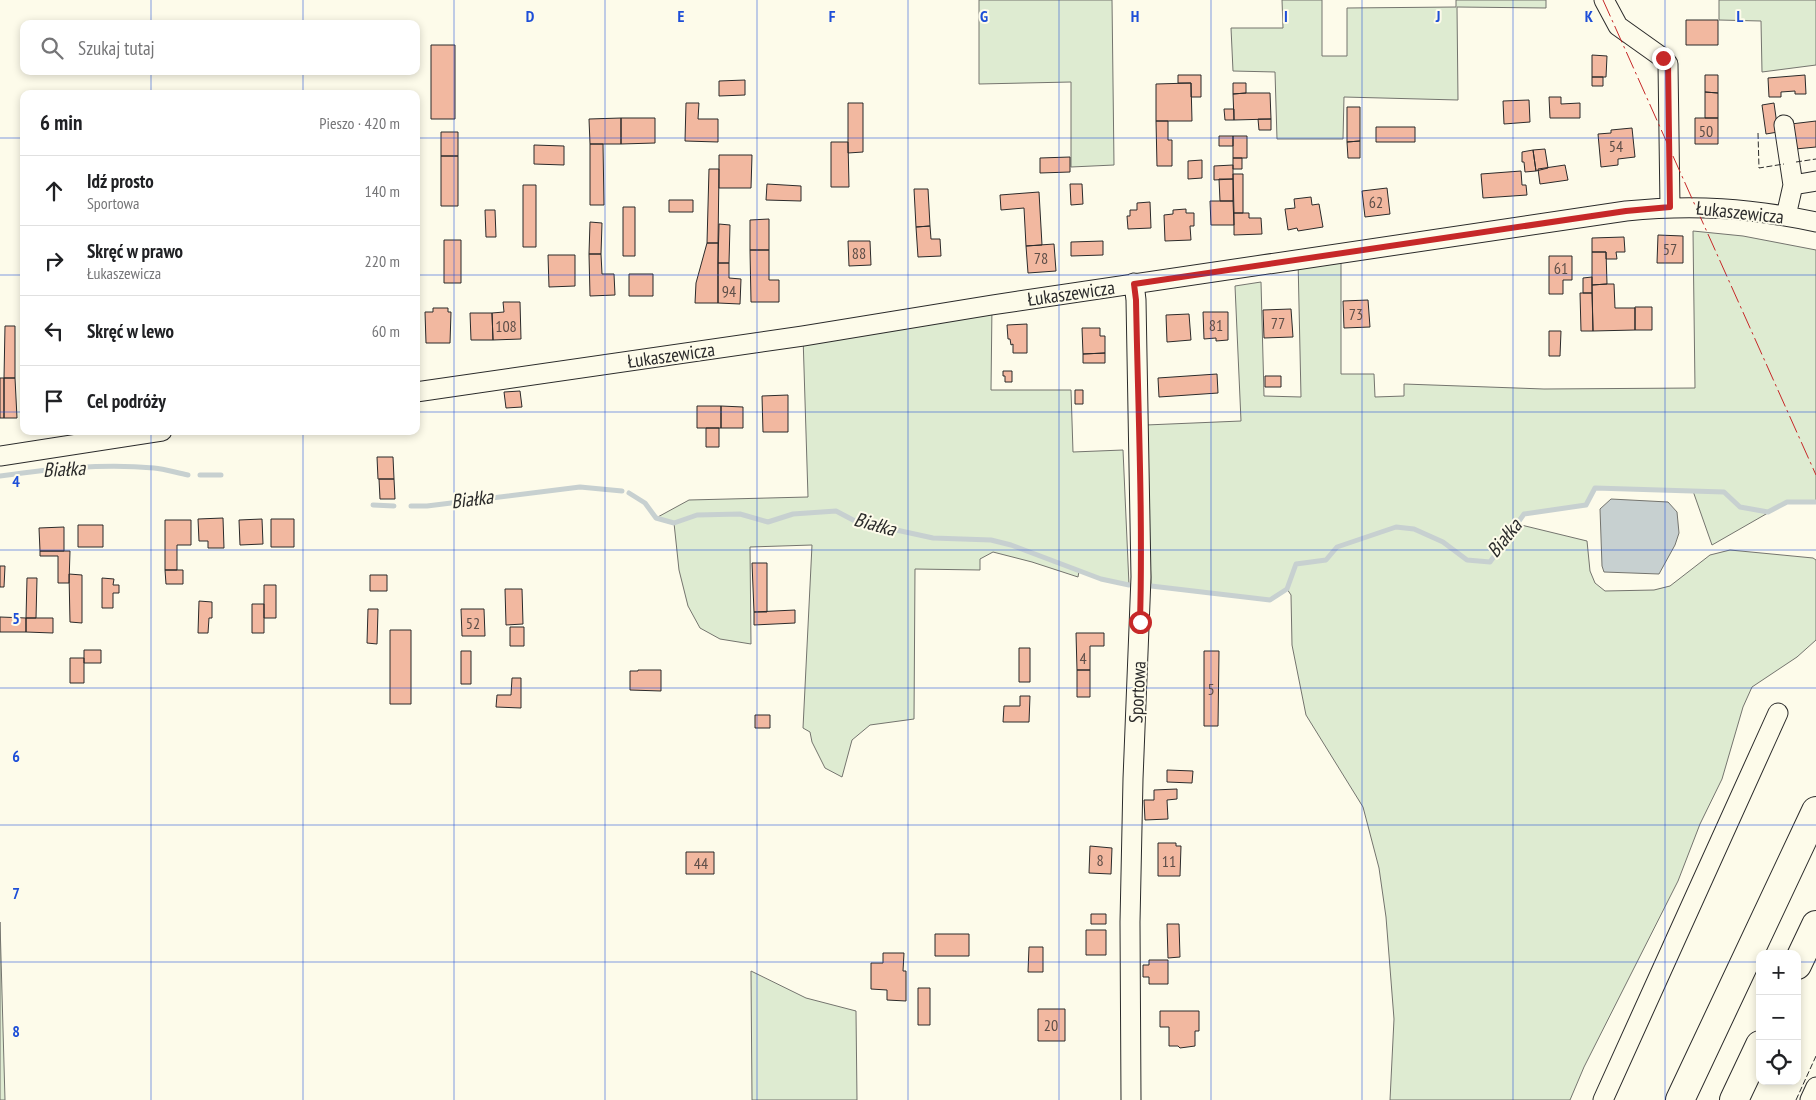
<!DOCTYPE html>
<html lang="pl">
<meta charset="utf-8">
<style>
:root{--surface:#fff;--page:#f6f6f6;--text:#202124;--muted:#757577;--line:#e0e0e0}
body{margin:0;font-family:"PT Sans Narrow",sans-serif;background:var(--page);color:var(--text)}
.controls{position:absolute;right:15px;bottom:15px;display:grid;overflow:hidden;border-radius:10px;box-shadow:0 2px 8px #0003}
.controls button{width:45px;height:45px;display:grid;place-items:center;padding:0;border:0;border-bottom:1px solid var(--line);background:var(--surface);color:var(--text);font:25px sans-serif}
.stop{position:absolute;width:15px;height:15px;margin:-11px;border:4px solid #c62828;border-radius:50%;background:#fff}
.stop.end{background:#c62828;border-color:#fff;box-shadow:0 1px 5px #0008}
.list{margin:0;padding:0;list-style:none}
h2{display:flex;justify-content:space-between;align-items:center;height:65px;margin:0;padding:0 20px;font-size:21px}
h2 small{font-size:16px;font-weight:400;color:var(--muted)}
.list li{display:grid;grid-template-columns:32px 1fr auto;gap:15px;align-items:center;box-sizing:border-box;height:70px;padding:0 20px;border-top:1px solid var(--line)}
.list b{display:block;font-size:19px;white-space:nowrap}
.list p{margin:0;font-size:16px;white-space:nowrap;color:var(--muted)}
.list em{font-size:16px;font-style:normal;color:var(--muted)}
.icon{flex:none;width:28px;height:28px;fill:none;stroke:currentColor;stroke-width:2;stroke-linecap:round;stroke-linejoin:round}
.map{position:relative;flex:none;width:1816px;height:1100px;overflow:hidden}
.search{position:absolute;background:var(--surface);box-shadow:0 2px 8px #0003;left:20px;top:20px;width:400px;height:55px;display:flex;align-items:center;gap:12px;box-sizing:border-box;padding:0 18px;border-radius:10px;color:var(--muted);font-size:19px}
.panel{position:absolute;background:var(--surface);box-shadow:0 2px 8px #0003;left:20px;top:90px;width:400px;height:345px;border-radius:10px}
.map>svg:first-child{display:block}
</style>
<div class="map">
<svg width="1816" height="1100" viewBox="0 0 1816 1100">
<rect width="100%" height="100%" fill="#fdfbea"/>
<path fill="#deebd1" stroke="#74746e" d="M979,0H1112L1114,165L1071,167V82L979,84Z
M1282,0H1322V56H1347V8L1456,7V0H1546V8L1457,7L1458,100L1344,97L1343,139H1277L1275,72L1233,71L1231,28H1283Z
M1719,0H1816V65L1762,72L1761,21L1719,20Z
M1693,231L1743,236L1816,250V502H1787L1712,545L1693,491L1595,488L1586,505L1524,514L1517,524L1587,541L1590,571L1595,583L1605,591L1654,590L1670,586L1710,555L1730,550L1813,558L1816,560V640L1797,657L1752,687L1743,707L1722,779L1700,824L1678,881L1584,1067L1570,1100H1390L1394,1019L1386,917L1379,868L1363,807L1306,715L1292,645L1291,595L1287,589L1270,600L1151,586L1146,425L1241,421L1235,286L1261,282L1264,396L1301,397L1298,259L1341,253V374H1374L1375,397L1404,396V384L1544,389L1695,388Z
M992,305L991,390H1071L1073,452L1123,450L1129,585L1101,579L1079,571L1078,577L1032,562L993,552L980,559V570L915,569L914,719L870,725L852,740L842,777L825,768L812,742L810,732L803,728L812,545L750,547L751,644L720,639L700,628L688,606L679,570L674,523L656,518L689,500L808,497L803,336Z
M0,922L5,1100H0Z
M751,971L806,998L856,1011L857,1100H752Z"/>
<path fill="#c7d0d0" stroke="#74746e" d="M1611,499L1668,502L1677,512L1679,533L1675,545L1659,574L1604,572L1602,566L1600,509Z"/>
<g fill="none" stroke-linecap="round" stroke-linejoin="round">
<path stroke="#c7d0d0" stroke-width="5" d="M200,475H221
M0,476C51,469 102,463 154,468C165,469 177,473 188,475
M629,493L645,503L656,518L674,523L697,515L740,514L768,522L793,514L836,511L855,521L933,538L991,540L1011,545L1101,579L1129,585
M373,505L394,506
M411,506H427L580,487L622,491
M1151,586L1270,600L1287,589L1296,564L1326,560L1337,547L1396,527L1414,529L1443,542L1467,560L1490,562L1524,514L1586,505L1595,488L1724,492L1740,507L1768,512L1787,502H1816"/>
</g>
<path fill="#f2b8a0" stroke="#2b2b2b" d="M1686,20H1718V45H1686Z
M431,45H455V119H431Z
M1592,55L1607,56L1606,77H1592Z
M1178,75H1201V97H1191V83H1178Z
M1705,75H1718V93L1705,92Z
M1805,75L1806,94H1795V91L1781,92V97H1769L1768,78Z
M1592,77H1603V86H1592Z
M745,80V95L719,96V81Z
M1191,83L1192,121H1156V84Z
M1233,83H1246V93L1233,94Z
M1705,92L1718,93V118H1705Z
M1246,93H1270L1271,119L1234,120L1233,94Z
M1549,97H1561V104L1580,103V118H1550Z
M1529,100L1530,122L1504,124L1503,101Z
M686,103H699L698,119H718V142L685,141Z
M848,103H863V152L848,153Z
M1774,103L1778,132L1766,134L1762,105Z
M1347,107H1360V141L1347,142Z
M1224,109H1234V120H1225Z
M621,118V144H590L589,119Z
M621,118H655V143L621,144Z
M1695,118H1718V144H1695Z
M1258,119H1271V130H1259Z
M1156,121H1168V140H1172V166H1157Z
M1816,121V147L1795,149L1791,124Z
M1376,127H1415V142H1376Z
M1632,128L1635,157L1618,159V165L1601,167L1598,134L1611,133V130Z
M441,132H458V156H441Z
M1219,136H1233V146H1219Z
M1233,136H1247V158H1233Z
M1360,141V158H1348L1347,142Z
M831,142H848L849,187H831Z
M590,144H603L604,205H590Z
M534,145L564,146V165L534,164Z
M1545,149L1548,168L1536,171L1533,150Z
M1533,150L1536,171L1525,172L1524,162H1522V152Z
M719,155H752L751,188H719Z
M441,156H458V206H441Z
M1070,157V172L1040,173V158Z
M1233,158H1242V169H1233Z
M1202,160V178L1188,179V161Z
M1233,165V179L1214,180V166Z
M1565,165L1568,180L1540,184L1538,169Z
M709,169H719L718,243H707Z
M1521,171L1522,185H1526L1527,195L1483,198L1481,174Z
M1233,174H1243V213H1234Z
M1219,179H1233V201H1220Z
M767,184L801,186V201L766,200Z
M1070,184H1082L1083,204L1071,205Z
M523,185H536V247H523Z
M1387,188L1390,214L1365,217L1362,191Z
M914,189H928L930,226L916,227Z
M1039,192L1042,245L1026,246L1024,208L1001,210L1000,195Z
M1311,197L1312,205L1319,204L1323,227L1298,231L1297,228L1288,230L1285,209L1295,208L1294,199Z
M669,200H693V212H669Z
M1210,201H1233L1234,225H1211Z
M1150,202L1151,228L1128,229L1127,216H1130V210H1137V203Z
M623,207H635V256H623Z
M1186,209V213H1194V226H1190L1191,240L1165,241L1164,215L1173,214V210Z
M485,210H495L496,237H486Z
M1234,213H1249V218H1261L1262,234L1234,235Z
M769,219V250H750V220Z
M590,222L602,223L601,254H589Z
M719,224L730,225L729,263H718Z
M930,226L931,239H940L941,256L918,257L916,227Z
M1658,235L1683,236V263H1657Z
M1624,237L1625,252H1616L1617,259H1606V252H1592V238Z
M444,240H461V283H444Z
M848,241H870L871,265L849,266Z
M1103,241V255L1071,256V242Z
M707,243H718V303H695L696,283Z
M1054,244L1056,271L1028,273L1026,246Z
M750,250H769V280H779V302H751Z
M1592,252H1606L1607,284L1592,285Z
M589,254H601L602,274H614L615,295L590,296Z
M548,255H575V286L549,287Z
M1549,256H1572V280H1563V294H1549Z
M718,263H729V278L741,279L740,304L718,303Z
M629,274H653V296H629Z
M1592,277V293H1583V278Z
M1607,284H1614L1615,308H1635V330L1593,331L1592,285Z
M1580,293H1592L1593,331H1581Z
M1368,300L1370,327L1344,328L1343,301Z
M503,302H520L521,339L493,340L492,313L504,312Z
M1635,307H1652V330H1635Z
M433,308H448V312H451L450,343H426L425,312H433Z
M1291,309L1293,337L1264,338L1263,310Z
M1203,312H1228V340L1216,341V338L1204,339Z
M470,313H492L493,340H471Z
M1189,314L1191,340L1167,342L1166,315Z
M1027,324V353H1013V344L1011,345L1010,339H1008L1007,325Z
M5,326H15V378H4Z
M1082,328H1100V336H1105V353L1083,354Z
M1549,331H1561L1560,356H1549Z
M1105,353V363H1083V354Z
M1003,371H1012V382H1005V376H1003Z
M1217,374L1218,393L1159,397L1158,378Z
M1265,376H1281V387H1265Z
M0,378H4V418H0Z
M4,378H15L17,418H4Z
M1075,390H1083V404H1075Z
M520,391L522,407L506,408L504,392Z
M788,395V432H763L762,396Z
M697,406H721V428H697Z
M721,406L743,407V428H721Z
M706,428H719V447H706Z
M377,457H393L394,479H378Z
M379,479H394L395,499H380Z
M223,518L224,548H208V541H199L198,519Z
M262,519L263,544L240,545L239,520Z
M271,519H294V547H271Z
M165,520H191V545H177V570H165Z
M78,525H103V547H78Z
M64,527V551H40L39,528Z
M40,551H70L69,583H58V556H40Z
M752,563H767V612H754Z
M0,566H5L4,587H0Z
M165,570H183V584H166Z
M69,574L82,575V623L70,622Z
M370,575H387V591H370Z
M27,578H37L36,618H26Z
M102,578L114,579L113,585H119V593H113V608H102Z
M264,585H276V618H264Z
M505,589H522L523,624L506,625Z
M199,601L212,602V618H209L208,633H198Z
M252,604H264V633H252Z
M368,609H378L377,644L367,643Z
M461,609H484L485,636H462Z
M795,610V623L754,625V612Z
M0,617L26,618V632H0Z
M26,618H53V633L26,632Z
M510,627H524V646H510Z
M390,630H411V704H390Z
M1076,633H1104V646H1090V670H1077Z
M1019,648H1030V682H1019Z
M84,650H101V663H84Z
M461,651H471V684H461Z
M1204,651H1219L1218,726H1204Z
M70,658H84V683H70Z
M638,670H661V691L630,690V671H638Z
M1077,670H1090V697H1077Z
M512,678H521V708L496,707L497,695H511Z
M1020,696H1030L1029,722H1003L1004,706H1020Z
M755,715H770V728H755Z
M1167,770L1193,771L1192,783L1167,782Z
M1177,789V799L1167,800L1168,819L1145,820L1144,800H1154V790Z
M1158,843H1176V846H1181L1180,876H1158Z
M1090,846L1112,848L1111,874L1089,873Z
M686,852H714V874H686Z
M1091,914H1106V924H1091Z
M1167,924H1179L1180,957L1168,958Z
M1086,930H1106V955H1086Z
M935,934H969V956H935Z
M1029,947H1043V972H1028Z
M883,953H904L903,971H906V1001L887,1000V990L871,989V963H883Z
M1149,960H1168V984H1149V977H1143V965H1149Z
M918,988H930V1025H918Z
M1038,1009H1065V1041H1038Z
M1160,1011H1199V1031H1195V1046L1180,1048L1178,1046H1169V1027H1160Z"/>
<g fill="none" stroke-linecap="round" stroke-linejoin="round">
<g stroke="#2b2b2b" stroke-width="21">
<path id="minor" d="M1604,0L1618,26L1663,58L1668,64L1670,207
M1784,125L1793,185
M1786,216L1793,185L1816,181
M416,392L803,336L992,305L1626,211C1694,204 1750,208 1816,222
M0,456L162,431
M1131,1100L1130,922L1133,779L1141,577L1136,300L1134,283
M1603,1100L1778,713
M1810,1100L1816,1087"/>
</g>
<g stroke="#2b2b2b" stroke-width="30">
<path id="highway" d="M1797,965L1816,925
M1680,1100L1816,811
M1734,1100L1760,1045"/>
</g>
<use href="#minor" stroke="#fdfbea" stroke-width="19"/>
<use href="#highway" stroke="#fdfbea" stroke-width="28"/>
<path stroke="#2b2b2b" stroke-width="1" stroke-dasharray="6 2.5" stroke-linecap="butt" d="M1758,133L1759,168L1784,164
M1796,162L1816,159
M1796,1100L1816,1056"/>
<path stroke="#c62828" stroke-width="1" stroke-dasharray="18 4 2.5 4" stroke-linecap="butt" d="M1603,0L1816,475"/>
</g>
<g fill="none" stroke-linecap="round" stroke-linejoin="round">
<path stroke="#c62828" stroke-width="6" d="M1140,622C1143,515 1138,407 1136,300L1134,284L1626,211L1670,207L1668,64L1663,58"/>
</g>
<path fill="none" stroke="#1d4ed8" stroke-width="1" stroke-opacity="0.55" d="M151,0V24M303,0V24M454,0V1100M605,0V1100M757,0V1100M908,0V1100M1059,0V1100M1211,0V1100M1362,0V1100M1513,0V1100M1665,0V1100M151,71V94M303,71V94M0,138H24M416,138H1816M0,275H24M416,275H1816M0,412H24M416,412H1816M151,431V1100M303,431V1100M0,550H1816M0,688H1816M0,825H1816M0,962H1760M1797,962H1816"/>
<g text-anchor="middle" stroke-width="4" stroke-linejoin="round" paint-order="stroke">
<g font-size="16" fill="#5d4e48">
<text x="1706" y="137">50</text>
<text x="1616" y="152">54</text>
<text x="1376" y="208">62</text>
<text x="1670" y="255">57</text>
<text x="859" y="259">88</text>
<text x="1041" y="264">78</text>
<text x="1561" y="274">61</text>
<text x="729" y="297">94</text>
<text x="1356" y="320">73</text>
<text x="1278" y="329">77</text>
<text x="1216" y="331">81</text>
<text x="506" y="332">108</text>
<text x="473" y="629">52</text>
<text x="1083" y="664">4</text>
<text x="1211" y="695">5</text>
<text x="1100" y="866">8</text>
<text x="1169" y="867">11</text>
<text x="701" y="869">44</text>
<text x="1051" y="1031">20</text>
</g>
<g font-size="19" fill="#2b2b2b" stroke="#fdfbea">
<text transform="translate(1740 212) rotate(6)" y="7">Łukaszewicza</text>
<text transform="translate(1071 293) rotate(-8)" y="7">Łukaszewicza</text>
<text transform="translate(671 355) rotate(-8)" y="7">Łukaszewicza</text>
<text transform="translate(1137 692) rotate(-87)" y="7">Sportowa</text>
</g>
<g font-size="20" font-style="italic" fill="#2b2b2b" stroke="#fdfbea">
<text transform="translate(64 469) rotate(-3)" y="7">Białka</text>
<text transform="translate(472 499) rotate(-7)" y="7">Białka</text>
<text transform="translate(875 524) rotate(15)" y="7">Białka</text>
<text transform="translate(1504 538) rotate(-51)" y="7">Białka</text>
</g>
</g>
<g font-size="16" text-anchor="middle" font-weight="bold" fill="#1d4ed8" stroke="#fdfbea" stroke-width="4" stroke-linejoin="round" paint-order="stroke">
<text x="530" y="22">D</text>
<text x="681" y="22">E</text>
<text x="832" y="22">F</text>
<text x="984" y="22">G</text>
<text x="1135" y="22">H</text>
<text x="1286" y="22">I</text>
<text x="1438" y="22">J</text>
<text x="1589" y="22">K</text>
<text x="1740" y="22">L</text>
<text x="16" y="487">4</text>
<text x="16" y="624">5</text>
<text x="16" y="762">6</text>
<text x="16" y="899">7</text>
<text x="16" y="1037">8</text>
</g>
</svg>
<div class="controls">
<button>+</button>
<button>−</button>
<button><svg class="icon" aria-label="locate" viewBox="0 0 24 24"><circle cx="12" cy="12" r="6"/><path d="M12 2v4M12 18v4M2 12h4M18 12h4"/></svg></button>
</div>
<div class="stop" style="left:1140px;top:622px"></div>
<div class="stop end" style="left:1663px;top:58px"></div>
<div class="search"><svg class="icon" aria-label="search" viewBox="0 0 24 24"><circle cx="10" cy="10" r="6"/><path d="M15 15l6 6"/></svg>Szukaj tutaj</div>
<section class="panel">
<h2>6 min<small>Pieszo · 420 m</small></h2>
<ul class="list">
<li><svg class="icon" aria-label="ahead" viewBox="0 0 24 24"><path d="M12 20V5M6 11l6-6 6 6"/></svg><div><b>Idź prosto</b><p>Sportowa</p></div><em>140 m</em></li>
<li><svg class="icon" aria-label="right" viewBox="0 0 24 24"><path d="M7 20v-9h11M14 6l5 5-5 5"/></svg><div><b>Skręć w prawo</b><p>Łukaszewicza</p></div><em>220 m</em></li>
<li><svg class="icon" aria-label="left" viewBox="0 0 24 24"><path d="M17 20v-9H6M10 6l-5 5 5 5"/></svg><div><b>Skręć w lewo</b></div><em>60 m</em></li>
<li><svg class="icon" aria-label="arrive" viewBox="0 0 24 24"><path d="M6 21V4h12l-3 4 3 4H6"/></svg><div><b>Cel podróży</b></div></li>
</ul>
</section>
</div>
